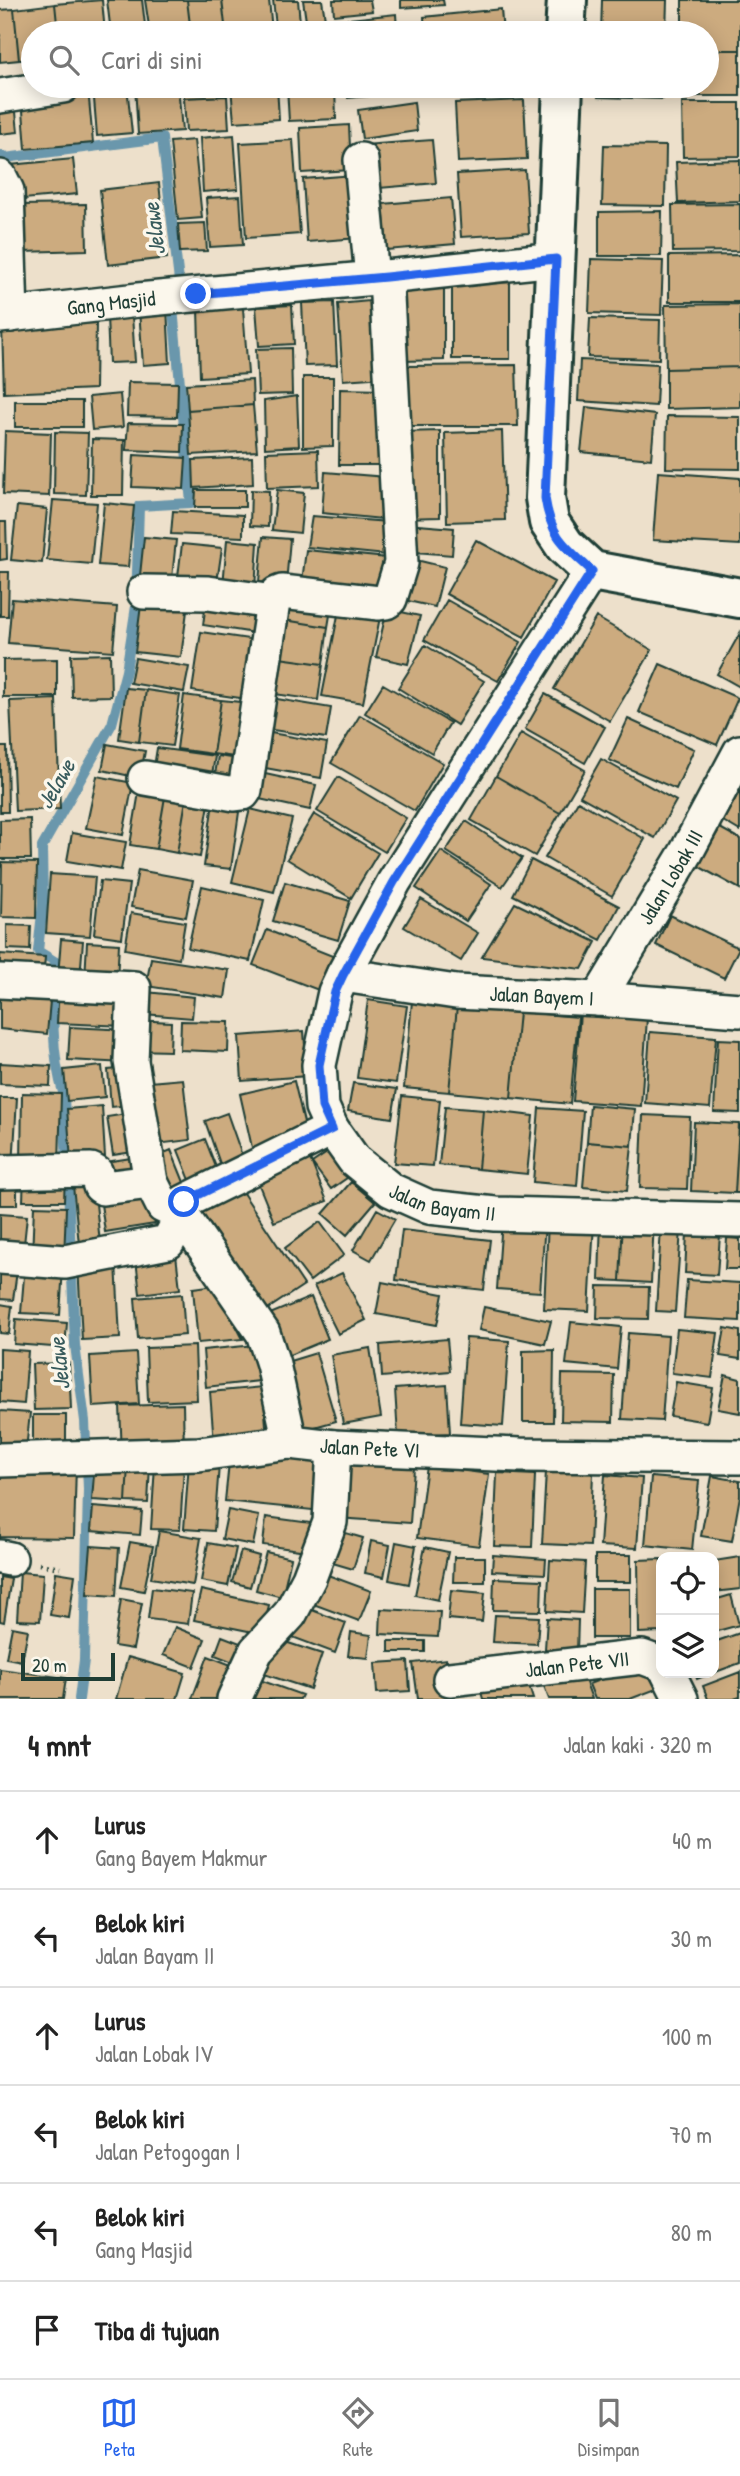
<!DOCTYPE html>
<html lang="id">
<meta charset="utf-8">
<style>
:root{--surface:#fff;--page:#f6f6f6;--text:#222;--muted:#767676;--line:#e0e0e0;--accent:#2563eb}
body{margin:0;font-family:"Patrick Hand",sans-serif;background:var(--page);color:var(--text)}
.controls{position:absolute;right:21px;bottom:21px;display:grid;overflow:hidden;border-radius:14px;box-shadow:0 4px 18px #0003}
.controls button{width:63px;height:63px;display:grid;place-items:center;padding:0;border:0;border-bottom:2px solid var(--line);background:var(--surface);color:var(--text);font:35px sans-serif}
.scale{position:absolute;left:21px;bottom:18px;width:94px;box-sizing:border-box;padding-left:7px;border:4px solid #1f3d34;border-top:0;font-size:19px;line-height:24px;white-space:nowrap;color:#1f3d34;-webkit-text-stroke:5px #fbf7ec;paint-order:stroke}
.stop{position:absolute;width:21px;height:21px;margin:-16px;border:5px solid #2563eb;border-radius:50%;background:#fff}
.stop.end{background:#2563eb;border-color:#fff;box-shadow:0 2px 7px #0008}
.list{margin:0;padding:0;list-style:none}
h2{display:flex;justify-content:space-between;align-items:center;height:91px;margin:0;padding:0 28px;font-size:30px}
h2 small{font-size:23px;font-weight:400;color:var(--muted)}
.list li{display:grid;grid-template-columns:46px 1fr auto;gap:21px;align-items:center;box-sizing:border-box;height:98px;padding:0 28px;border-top:2px solid var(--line)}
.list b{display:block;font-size:26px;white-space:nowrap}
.list p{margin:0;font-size:23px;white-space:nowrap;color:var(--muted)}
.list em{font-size:23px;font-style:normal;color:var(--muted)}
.icon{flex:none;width:38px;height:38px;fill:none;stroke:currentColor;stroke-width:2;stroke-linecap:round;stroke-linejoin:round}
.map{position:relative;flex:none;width:740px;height:1699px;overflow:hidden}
.search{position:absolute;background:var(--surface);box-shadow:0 4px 18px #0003;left:21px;right:21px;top:21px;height:77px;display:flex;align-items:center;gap:18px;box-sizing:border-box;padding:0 24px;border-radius:38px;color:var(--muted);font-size:26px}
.sheet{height:679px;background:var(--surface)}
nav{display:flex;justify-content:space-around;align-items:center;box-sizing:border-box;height:98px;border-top:2px solid var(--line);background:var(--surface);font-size:19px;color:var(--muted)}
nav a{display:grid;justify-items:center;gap:4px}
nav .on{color:var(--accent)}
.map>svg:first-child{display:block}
</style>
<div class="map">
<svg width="740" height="1699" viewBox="0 0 740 1699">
<rect width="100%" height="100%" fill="#ede0cb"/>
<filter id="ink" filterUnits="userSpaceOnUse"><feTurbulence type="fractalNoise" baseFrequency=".0143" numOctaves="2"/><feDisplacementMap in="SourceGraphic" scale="14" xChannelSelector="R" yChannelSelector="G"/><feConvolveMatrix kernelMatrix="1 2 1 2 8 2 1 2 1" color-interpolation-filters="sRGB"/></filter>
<g filter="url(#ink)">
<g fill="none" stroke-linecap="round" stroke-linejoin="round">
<path stroke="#6b97ac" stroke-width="10" d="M0,155L5,158L162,138L179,281L173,308L191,503L139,506L136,606L126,671L112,724L42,847L43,903L38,951L56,962C53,1008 50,1051 64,1096L75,1345L85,1421L88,1489L84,1660L79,1699"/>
</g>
<path fill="#ccab7f" stroke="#1f3d34" stroke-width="2" d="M102,0L105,33H58L55,4Z
M107,0H142L146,33H111Z
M145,0H187L191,33H150Z
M187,0H222L226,33H191Z
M222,0H269L272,31L226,33Z
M273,0H298L300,23L276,26Z
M303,0H322L326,25L307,28Z
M333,0H370L372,11L334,15Z
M401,0H443L444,5L401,8Z
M602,0H667L666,33H601Z
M682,0H740V50H707V33H682Z
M55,4L58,33H33V59L19,60L14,9Z
M14,9L19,60L0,62V10Z
M501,9L503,33H425L424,17Z
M396,14L397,30L340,33L341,20Z
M707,50H740V96H682V86H707Z
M93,86H127L132,133L97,136Z
M135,86H178L182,131L138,134Z
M184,86H227V96L184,98Z
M231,86H277L279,119L234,122Z
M335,86L336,119L289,121L287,87Z
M347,86H414L415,92L348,98Z
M599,86H664L663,99L598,97Z
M88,88L93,143L26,149L22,98Z
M227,96L229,129L186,131L184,98Z
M524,100L527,159L458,162L455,103Z
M15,102L18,132L0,134V104Z
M414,102L417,131L362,139L358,110Z
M682,103H740V156L683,157Z
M349,125L351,170L302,173L300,128Z
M234,135L238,189L203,192L200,138Z
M194,140L202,218L178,220L170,142Z
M293,140L300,234L246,238L240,143Z
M432,140L436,183L368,189L364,145Z
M604,145L666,146L665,206L602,205Z
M73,159L77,194L13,200L10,165Z
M740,160V201L678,203L676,162Z
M525,170L529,233L461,237L457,174Z
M354,175L359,238L307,242L303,179Z
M159,183L167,258L108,265L100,190Z
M240,196L243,245L210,247L206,198Z
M451,198L455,244L387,250L383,204Z
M86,204L87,250L22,252L21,205Z
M740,204V251L673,252L672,205Z
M662,211L661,256H599V212Z
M205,223L207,251L180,252L178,224Z
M740,255V302H669V256Z
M591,259L663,261L661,315L589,313Z
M510,282V359H452V283Z
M402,286H444V360L402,361Z
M380,300L384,377L343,380L338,304Z
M334,302L337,365L305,366L302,303Z
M740,304V367L666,369L665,305Z
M292,305L294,344L259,346L256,307Z
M167,308L170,363L143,365L139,310Z
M243,308L248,374L200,377L198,309Z
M132,315L135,362L109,363L107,316Z
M590,318L660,320L659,359L588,357Z
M96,323L95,389L4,393L2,326Z
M291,348L292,394L258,395L256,349Z
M580,360L658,364L656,406L578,401Z
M516,365L518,426H404L406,366Z
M740,367V407L666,409V369Z
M303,377H333V446L303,447Z
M252,380L253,405L188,410L186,384Z
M128,382L178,383L177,417L127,416Z
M340,389L382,390L381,465H339Z
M120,394L123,427L92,430L89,397Z
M297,396L299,446L265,448L264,401Z
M15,401H82V427H15Z
M253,405L257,451L191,455L188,410Z
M586,407L655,415L651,459L581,452Z
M667,416L740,417V469L666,468Z
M128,423L183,424L182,452L126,450Z
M5,431L51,433L49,496L3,494Z
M440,431V517L402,518V432Z
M502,431L505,520L447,522L445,433Z
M55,432L88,433L86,495L54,494Z
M92,439L124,440L123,495H91Z
M318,450L319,486L267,488L266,452Z
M134,455L186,458L184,489L132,487Z
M252,457L253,484L194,488L193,460Z
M325,472L386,477L382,519L322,513Z
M658,472L740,478V545L653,540Z
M196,490H245V507H195Z
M251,490L269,491L268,527L250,526Z
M277,490L304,493L300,533L272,530Z
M53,500L97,503L91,564L47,560Z
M104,503L134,506L128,567L98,565Z
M17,506L47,509L42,563L11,560Z
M173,511L243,515V537L171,534Z
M312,516L388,522L386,555L307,547Z
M0,522H6L7,559L0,560Z
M406,524L454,528L452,555L403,551Z
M144,537L176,540L171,588L139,585Z
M263,537L290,539L286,584L259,582Z
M227,540L258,543L255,588L223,586Z
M476,540L554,582L524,637L446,594Z
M182,544L222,548L216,589L177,585Z
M306,550L387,558L383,596L301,589Z
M408,558L445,567L435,607L399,599Z
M0,572H9L8,616H0Z
M207,595L266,604L261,634L203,625Z
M282,595L332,603L328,627L278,619Z
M142,597L188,603L181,657L135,652Z
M12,599L117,607L113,651L8,643Z
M447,600L521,642L498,681L424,640Z
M340,605L381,612L363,703L322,696Z
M387,609L420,616L408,664L376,657Z
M596,617L652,650L610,721L554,689Z
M278,619L328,627L323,664L272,657Z
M201,632L256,640L247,699L192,691Z
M740,633V687L717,674Z
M425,645L484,681L457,725L398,688Z
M110,654L111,696L72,697L71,655Z
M272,657L323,664L318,700L267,693Z
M135,658L189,667L184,692L130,683Z
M57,659V697H3V660Z
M660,664L738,698L717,745L639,712Z
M383,684L450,723L432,753L365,713Z
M126,688L146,690L139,742L119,739Z
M146,690L180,695L172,746L139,742Z
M545,694L605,727L585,763L525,729Z
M184,695L221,700L213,754L177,749Z
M271,698L331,708L326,738L266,729Z
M56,699L60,809L15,811L10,701Z
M221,700L250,703L242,758L213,754Z
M360,715L443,763L415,811L331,763Z
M628,719L694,749L676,789L609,760Z
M260,731L327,743L321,778L254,766Z
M521,733L585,770L560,813L496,776Z
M107,744L145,751L140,778L102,770Z
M0,747H7L8,812H0Z
M157,748L215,756L210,787L152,779Z
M218,756L243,760L238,791L213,787Z
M601,759L676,801L655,838L580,796Z
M256,772L316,785L310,810L250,797Z
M97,776L133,783L123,835L86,828Z
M496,776L560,813L535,856L471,820Z
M338,777L406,818L385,852L317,811Z
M740,790V831L723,821Z
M139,792L165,797L156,849L130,845Z
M165,797L186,800L177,853L156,849Z
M186,800L209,804L200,857L177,853Z
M578,801L645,839L612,896L545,858Z
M213,802L240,805L231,869L204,866Z
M250,809L292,819L274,892L232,882Z
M314,814L378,853L351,898L287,859Z
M30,819L31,859H0V820Z
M466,821L522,858L502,887L446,851Z
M720,828L740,839V889L698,866Z
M72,833L126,842L121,870L67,861Z
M441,851L491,884L466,921L416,888Z
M531,860L619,906L601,940L513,895Z
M2,862L37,863L36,918L1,917Z
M138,870L193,880L186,917L131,907Z
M50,874L95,877L90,936L46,933Z
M100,881L129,884L122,938L94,934Z
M285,882L350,901L338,940L273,921Z
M202,886L264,900L250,961L188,948Z
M421,899L478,933L461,961L404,927Z
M515,903L596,942L582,969L482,957Z
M131,913L185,922L179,959L125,949Z
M670,915L739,948L724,978L656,945Z
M7,925L31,926L30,950L7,949Z
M267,930L335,957L321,991L253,965Z
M61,939L83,941L80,978L58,976Z
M87,942L119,944L117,980L85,979Z
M0,954L45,957L43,981L0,978Z
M151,958L229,970L225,998L146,986Z
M0,984L51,990L47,1034L0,1029Z
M59,987L127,989L125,1026L57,1023Z
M146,992L194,997L192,1018L144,1014Z
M368,1000L407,1006L396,1083L357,1078Z
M412,1001L457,1006L449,1092L404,1088Z
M457,1006L519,1012L511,1098L449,1092Z
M519,1012L578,1017L570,1104L511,1098Z
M580,1013L647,1018L641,1106L573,1101Z
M136,1020L171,1022L170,1051L135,1050Z
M181,1021L229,1022L228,1052L180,1050Z
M70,1027L128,1030L126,1063L68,1060Z
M304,1031L307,1076L242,1081L239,1036Z
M650,1032L716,1037L710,1108L645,1103Z
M718,1039L740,1040V1113L714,1112Z
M0,1063L51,1066L50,1086L0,1084Z
M102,1066L105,1097L67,1101L64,1070Z
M129,1068L132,1105L111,1107L108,1070Z
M183,1079L190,1140L157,1144L150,1082Z
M294,1081L308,1139L253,1152L240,1094Z
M353,1083L397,1089L392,1118L348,1111Z
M22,1093L61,1094L59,1164H21Z
M402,1096L440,1100L433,1166L394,1163Z
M0,1098H17L13,1167H0Z
M590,1105L635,1109L632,1146L587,1142Z
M102,1106L105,1157L71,1160L67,1109Z
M445,1107L483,1110L478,1169L439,1165Z
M539,1108L583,1111L577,1186L533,1182Z
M483,1110L533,1116L527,1174L478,1169Z
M133,1113L140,1151L113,1155L107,1117Z
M227,1113L246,1167L224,1175L205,1121Z
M643,1115L690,1117L687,1189L640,1188Z
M694,1122L739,1124L735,1193L691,1191Z
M739,1124H740V1193H735Z
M205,1139L221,1180L194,1190L178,1150Z
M587,1142L632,1146L627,1191L583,1187Z
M339,1145L357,1171L331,1189L312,1163Z
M171,1150L188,1192L165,1201L148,1160Z
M308,1154L327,1201L274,1222L255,1175Z
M144,1156L147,1175L102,1182L99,1163Z
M24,1173L65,1174L64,1201H23Z
M93,1174L101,1253L80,1254L72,1176Z
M0,1178L17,1179V1205H0Z
M351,1182L375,1202L347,1235L323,1214Z
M239,1187L304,1285L260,1314L196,1216Z
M150,1190L155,1224L105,1232L100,1197Z
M34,1206L66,1207L64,1259L32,1258Z
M377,1209L395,1219L371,1260L353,1250Z
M0,1214L27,1216L23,1254L0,1252Z
M601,1218L623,1219L620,1281L599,1280Z
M623,1219L654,1220L651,1283L620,1281Z
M502,1220L545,1223L540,1292L497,1289Z
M548,1221L594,1223L589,1311L544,1309Z
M320,1222L344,1255L310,1281L285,1248Z
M661,1228L681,1230L675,1312L656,1311Z
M402,1230L490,1240L484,1290L396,1280Z
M687,1233L720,1235L717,1275L685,1273Z
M727,1238L740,1239V1269H725Z
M175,1246L180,1289L140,1294L135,1251Z
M0,1261L18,1264L13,1300L0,1299Z
M116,1262L120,1338L82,1340L78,1264Z
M25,1264L63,1267L60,1315L21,1313Z
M342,1273L366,1320L338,1334L314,1286Z
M687,1280L740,1283V1321L684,1318Z
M382,1282L443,1294L437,1325L376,1314Z
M215,1285L243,1339L198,1343L193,1288Z
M598,1286L649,1287L648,1319L597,1318Z
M182,1294L185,1335L138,1339L135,1298Z
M311,1297L328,1339L287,1356L270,1314Z
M0,1304L12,1306L9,1334L0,1333Z
M484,1307L551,1321L545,1344L479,1330Z
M16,1319L67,1323L65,1348L14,1344Z
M571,1322L621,1327L617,1369L566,1364Z
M725,1328L740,1331V1359L720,1356Z
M677,1329L718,1333L712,1378L672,1373Z
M628,1333L668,1336L662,1421L622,1419Z
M466,1338L509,1341L503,1426L460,1423Z
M447,1339L450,1371L382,1377L380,1345Z
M255,1345L259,1381L206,1387L203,1350Z
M195,1346L197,1400L148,1402L146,1348Z
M370,1348L381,1417L343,1424L331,1355Z
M0,1349L28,1351L24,1404L0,1402Z
M554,1350L553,1422H523V1351Z
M136,1353L139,1404L93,1407L90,1356Z
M316,1353L336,1421L300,1431L280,1364Z
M69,1363L71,1409L34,1410L32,1364Z
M562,1374L614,1375L613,1422L561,1421Z
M725,1375L740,1379V1413L718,1409Z
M676,1382L713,1388L707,1422L670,1416Z
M447,1385L450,1433L398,1436L395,1389Z
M263,1387L267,1438L214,1443L210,1392Z
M183,1404L184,1452L122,1455L120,1406Z
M0,1411L30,1413L25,1459L0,1457Z
M33,1415H66V1458H33Z
M230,1453L327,1463L322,1511L225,1501Z
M95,1461L128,1464L126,1502L92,1500Z
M189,1462L219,1465L214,1531L184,1529Z
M0,1463L76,1464L74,1538L0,1537Z
M341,1463L414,1468L410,1523L337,1518Z
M128,1464L150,1465L148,1503L126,1502Z
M155,1465L184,1466L180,1530L151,1529Z
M427,1466L489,1474L479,1546L417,1538Z
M546,1471L593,1473L590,1546L542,1544Z
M497,1473L535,1475L532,1547L494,1546Z
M605,1475L642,1478L637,1548L600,1546Z
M712,1476L740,1481V1496L732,1541L701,1536Z
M651,1477L699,1481L692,1550L645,1545Z
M93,1507L142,1511L140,1535L91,1531Z
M228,1510L259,1516L253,1545L222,1539Z
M266,1517L311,1523L307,1551L263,1545Z
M335,1530L363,1538L353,1569L326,1561Z
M159,1531L201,1538L193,1585L151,1578Z
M371,1541L390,1545L384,1577L365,1573Z
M130,1542L153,1546L144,1591L121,1587Z
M396,1542L416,1546L409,1584L389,1580Z
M208,1543L236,1548L228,1586L201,1581Z
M91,1546L119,1548L116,1596L87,1594Z
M425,1547L448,1552L438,1600L415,1595Z
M241,1551L259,1556L250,1587L232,1582Z
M266,1552L291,1558L282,1597L256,1590Z
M493,1555L546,1559L545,1574L492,1571Z
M595,1555H631V1582H595Z
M454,1557H485V1582H453Z
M740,1557V1589L714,1592V1561Z
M661,1559V1632L639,1633L638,1560Z
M550,1560L585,1562L582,1613L547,1611Z
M317,1571L371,1591L359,1621L305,1601Z
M20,1572L43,1574L40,1621L17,1620Z
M56,1572L75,1575L69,1618L50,1615Z
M0,1577L11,1579L4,1622L0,1621Z
M494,1578L542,1580L541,1611L493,1610Z
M152,1588L192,1593L188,1624L148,1619Z
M592,1589H630V1638H592Z
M201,1590L269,1605L263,1634L194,1620Z
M451,1590L485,1593L482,1622L448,1619Z
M731,1595L739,1625L714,1632V1600Z
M121,1599L142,1603L133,1649L114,1646Z
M299,1605L346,1623L335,1653L287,1635Z
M381,1609L440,1612L438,1637L380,1634Z
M495,1615L539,1617L537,1644L493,1642Z
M547,1618L578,1620L577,1651L545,1649Z
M12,1627L28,1630L22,1661L6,1658Z
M175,1627L205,1639L194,1667L163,1655Z
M351,1632L371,1635L368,1658L348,1656Z
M740,1633V1663L697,1679L695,1673H714V1642Z
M222,1636L248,1646L241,1665L215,1655Z
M276,1639L322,1654L310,1689L264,1674Z
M389,1641H425V1652H389Z
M208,1656L239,1668L228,1699H192Z
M128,1657L185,1673L177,1699H116Z
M446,1659L451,1699H418L413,1663Z
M408,1661L410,1691L377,1693L375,1663Z
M649,1661L659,1688L630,1699H595L589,1684Z
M0,1669L66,1678L63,1699H0Z
M582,1672L592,1699H549L544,1686Z
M740,1672V1697L734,1699H708L703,1686Z
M526,1677L533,1699H483L481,1692Z
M257,1679L302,1695L300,1699H250Z"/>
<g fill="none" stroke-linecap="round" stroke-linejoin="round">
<g stroke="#1f3d34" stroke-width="38">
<g id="street">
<path d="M0,96L63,86"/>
<path d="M361,160L372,278"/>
<path d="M0,177L7,191L11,315"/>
<path id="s1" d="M0,316L138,300L386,277L556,259"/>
<path id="s2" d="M592,571L394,882L343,975L335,992L319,1065L322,1107L332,1129L354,1160L391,1190L429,1207L495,1214L740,1220"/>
<path d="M144,592L208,593L273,602"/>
<path d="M145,778L235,794L243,793L245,790L273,602L277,594L282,592L379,603L386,602L390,599L401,563L386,277"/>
<path id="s3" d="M343,975L456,992L598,999L740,1010"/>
<path d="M0,981L134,988L131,1061L151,1182L163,1206L182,1215L168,1242L65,1262L0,1257"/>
<path id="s4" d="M598,999L686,853L740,752"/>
<path d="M0,1172L91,1170L96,1173L100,1186L103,1188L151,1182"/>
<path d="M290,1442L273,1364L263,1333L182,1215L184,1202L332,1129"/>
<path id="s5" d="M0,1460L199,1454L290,1442L334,1447L520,1455L740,1457"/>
<path d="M0,1557L10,1559"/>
<path d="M668,1673L681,1699"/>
<path id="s6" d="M450,1679L642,1657L661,1664"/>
<path d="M234,1699L256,1651L290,1614L309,1578L330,1522L334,1447"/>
</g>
</g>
<g stroke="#1f3d34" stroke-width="44">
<path id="secondary" d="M565,33L567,0
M563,86L545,498L549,522L565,546L592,571L740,598"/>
</g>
<path stroke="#1f3d34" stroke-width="4.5" stroke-dasharray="2 5" stroke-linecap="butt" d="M39,1564L60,1568"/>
<use href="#street" stroke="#fbf7ec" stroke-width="33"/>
<use href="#secondary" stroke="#fbf7ec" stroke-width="38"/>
</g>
</g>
<g fill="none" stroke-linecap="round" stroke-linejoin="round" filter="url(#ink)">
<path stroke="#2563eb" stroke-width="9" d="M184,1202L332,1129L322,1107L319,1065L335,992L343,975L394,882L592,571C564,545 551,537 545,498L556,259L386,277L196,294"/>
</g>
<g text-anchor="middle" stroke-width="7" stroke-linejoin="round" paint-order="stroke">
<g font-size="21" fill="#1f3d34" stroke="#fbf7ec">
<text dy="7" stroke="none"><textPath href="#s1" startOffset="112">Gang Masjid</textPath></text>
<text dy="7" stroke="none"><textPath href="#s4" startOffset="142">Jalan Lobak III</textPath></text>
<text dy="7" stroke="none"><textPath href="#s3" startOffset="200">Jalan Bayem I</textPath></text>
<text dy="7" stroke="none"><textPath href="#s2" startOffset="774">Jalan Bayam II</textPath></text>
<text dy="7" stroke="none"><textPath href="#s5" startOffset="371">Jalan Pete VI</textPath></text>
<text dy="7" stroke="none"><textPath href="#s6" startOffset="128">Jalan Pete VII</textPath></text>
</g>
<g font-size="23" font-style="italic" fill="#385b5c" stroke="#fbf7ec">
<text transform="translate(154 229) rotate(-97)" y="8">Jelawe</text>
<text transform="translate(56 784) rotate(-60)" y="8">Jelawe</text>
<text transform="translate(59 1364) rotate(-96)" y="8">Jelawe</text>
</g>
</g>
</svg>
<div class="controls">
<button><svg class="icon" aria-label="locate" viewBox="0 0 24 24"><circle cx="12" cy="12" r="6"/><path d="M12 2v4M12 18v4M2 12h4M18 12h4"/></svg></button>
<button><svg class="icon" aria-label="layers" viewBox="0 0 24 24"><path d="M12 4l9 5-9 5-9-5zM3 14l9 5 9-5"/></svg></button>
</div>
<div class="scale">20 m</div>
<div class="stop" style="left:184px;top:1202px"></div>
<div class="stop end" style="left:196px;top:294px"></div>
<div class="search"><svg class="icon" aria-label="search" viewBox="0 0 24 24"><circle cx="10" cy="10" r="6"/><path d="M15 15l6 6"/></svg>Cari di sini</div>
</div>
<section class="sheet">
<h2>4 mnt<small>Jalan kaki · 320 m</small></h2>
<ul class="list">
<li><svg class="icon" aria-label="ahead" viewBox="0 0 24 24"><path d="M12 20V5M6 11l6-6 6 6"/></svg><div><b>Lurus</b><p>Gang Bayem Makmur</p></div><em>40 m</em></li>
<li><svg class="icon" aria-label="left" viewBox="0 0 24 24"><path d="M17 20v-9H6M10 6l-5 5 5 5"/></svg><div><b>Belok kiri</b><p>Jalan Bayam II</p></div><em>30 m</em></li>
<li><svg class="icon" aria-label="ahead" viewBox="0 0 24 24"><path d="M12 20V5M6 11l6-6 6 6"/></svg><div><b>Lurus</b><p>Jalan Lobak IV</p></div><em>100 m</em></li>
<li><svg class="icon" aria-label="left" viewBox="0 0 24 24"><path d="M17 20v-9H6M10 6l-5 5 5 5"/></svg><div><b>Belok kiri</b><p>Jalan Petogogan I</p></div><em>70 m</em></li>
<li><svg class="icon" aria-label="left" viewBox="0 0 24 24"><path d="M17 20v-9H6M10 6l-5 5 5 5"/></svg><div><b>Belok kiri</b><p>Gang Masjid</p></div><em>80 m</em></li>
<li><svg class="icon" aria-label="arrive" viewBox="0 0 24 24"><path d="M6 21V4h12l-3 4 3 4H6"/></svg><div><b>Tiba di tujuan</b></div></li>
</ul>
</section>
<nav>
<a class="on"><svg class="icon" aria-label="map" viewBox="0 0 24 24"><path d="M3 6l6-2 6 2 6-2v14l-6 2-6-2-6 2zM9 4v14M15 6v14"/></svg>Peta</a>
<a><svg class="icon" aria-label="directions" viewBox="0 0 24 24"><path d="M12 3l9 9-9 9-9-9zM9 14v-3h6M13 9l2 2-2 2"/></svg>Rute</a>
<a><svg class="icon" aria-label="saved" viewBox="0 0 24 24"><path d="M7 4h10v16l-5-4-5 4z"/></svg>Disimpan</a>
</nav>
